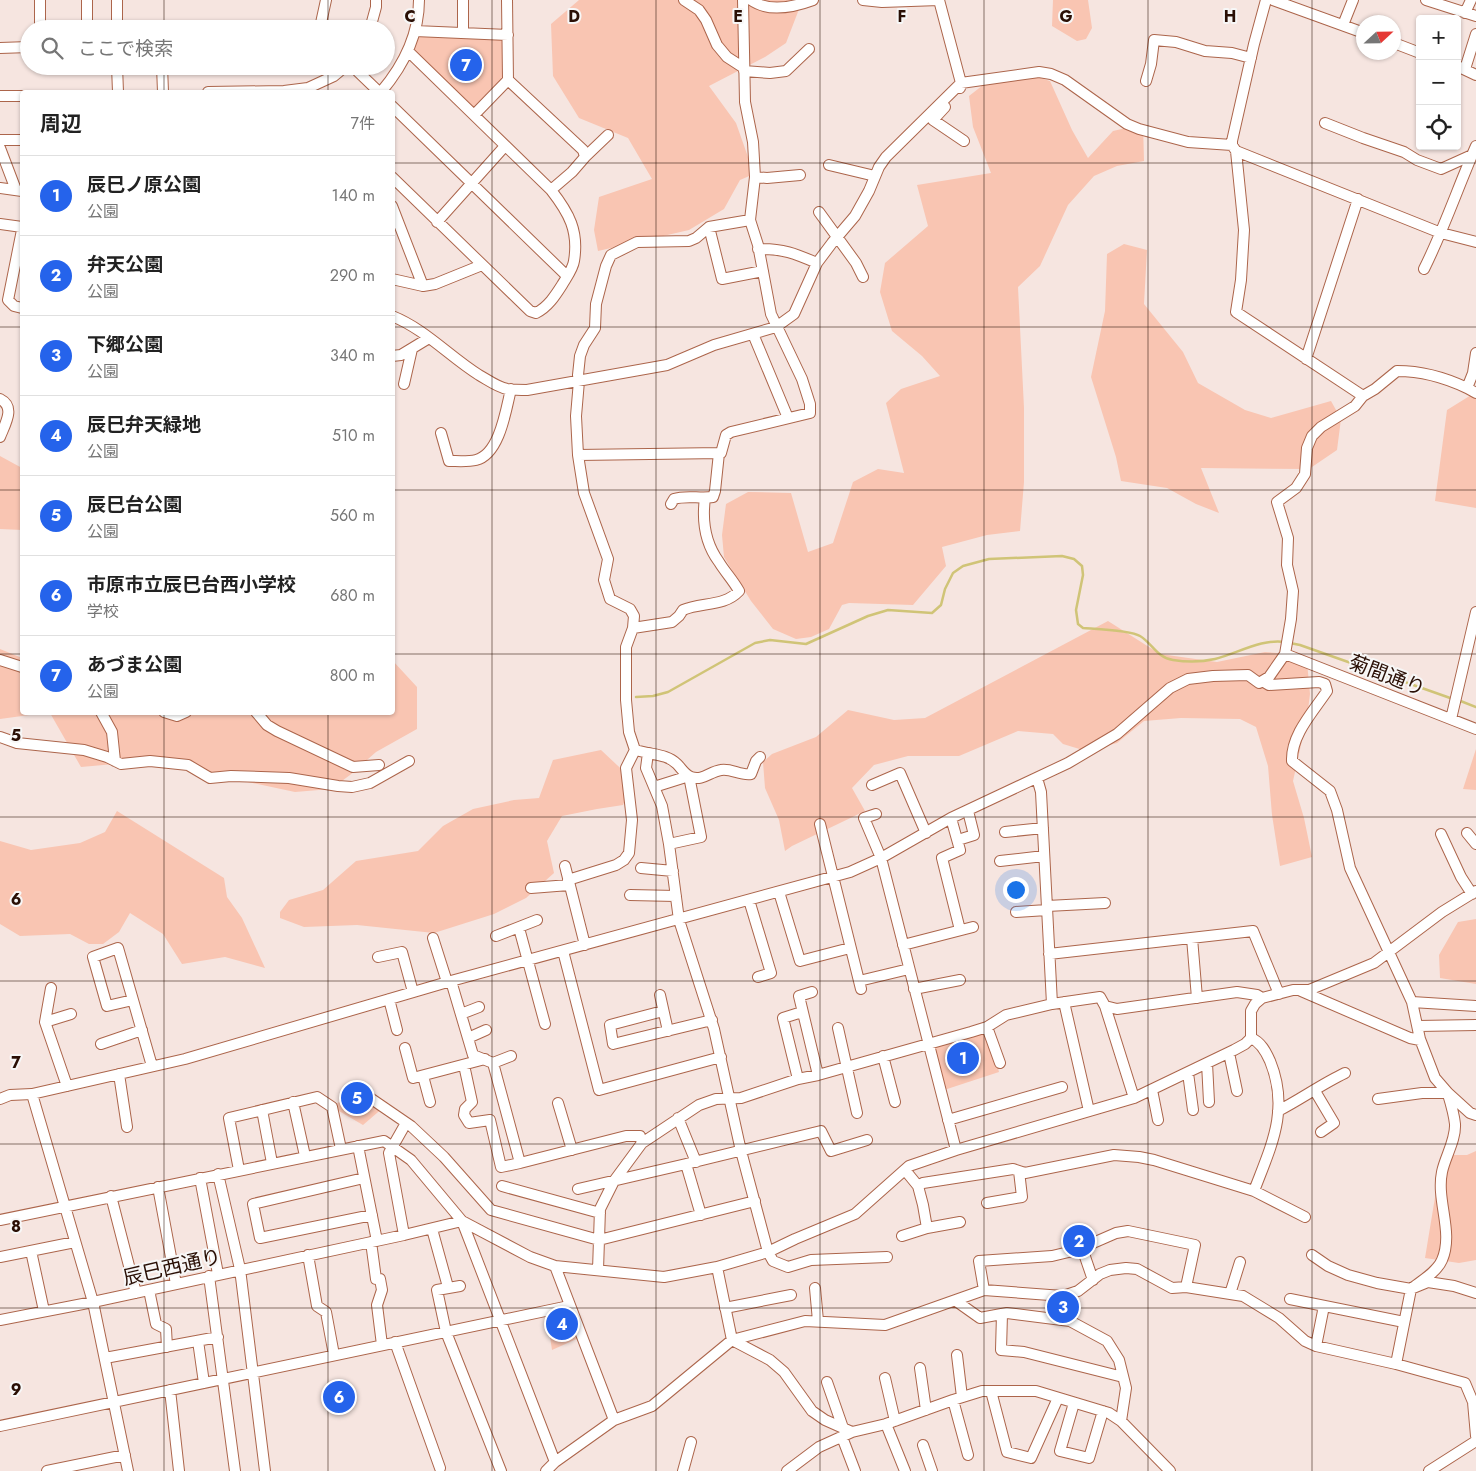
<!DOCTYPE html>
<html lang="ja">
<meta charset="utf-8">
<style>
:root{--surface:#fff;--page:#f6f6f6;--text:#222;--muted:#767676;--line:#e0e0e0;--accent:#2563eb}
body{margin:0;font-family:Jost,"Noto Sans JP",sans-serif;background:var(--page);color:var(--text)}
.controls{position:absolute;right:15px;top:15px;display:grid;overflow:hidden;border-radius:5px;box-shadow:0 1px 4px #0004}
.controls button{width:45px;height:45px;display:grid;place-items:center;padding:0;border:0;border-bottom:1px solid var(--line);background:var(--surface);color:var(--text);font:25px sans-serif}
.compass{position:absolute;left:1356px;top:15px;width:45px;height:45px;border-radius:50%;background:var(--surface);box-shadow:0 1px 4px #0004;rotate:68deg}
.you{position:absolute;left:1015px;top:889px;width:18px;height:18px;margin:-12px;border:4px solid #fff;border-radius:50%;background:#1a73e8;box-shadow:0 0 0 8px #1a73e833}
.badge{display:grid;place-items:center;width:32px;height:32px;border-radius:50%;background:var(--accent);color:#fff;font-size:16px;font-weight:700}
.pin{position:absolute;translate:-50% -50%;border:2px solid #fff;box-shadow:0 1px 5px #0006}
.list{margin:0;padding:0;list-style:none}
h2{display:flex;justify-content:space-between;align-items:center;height:65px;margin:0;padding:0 20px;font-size:21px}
h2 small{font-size:16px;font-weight:400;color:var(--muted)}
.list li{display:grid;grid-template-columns:32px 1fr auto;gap:15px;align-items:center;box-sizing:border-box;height:80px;padding:0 20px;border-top:1px solid var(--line)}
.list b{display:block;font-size:19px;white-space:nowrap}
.list p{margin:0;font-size:16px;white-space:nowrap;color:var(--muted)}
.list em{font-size:16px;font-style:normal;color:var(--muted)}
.icon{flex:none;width:28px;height:28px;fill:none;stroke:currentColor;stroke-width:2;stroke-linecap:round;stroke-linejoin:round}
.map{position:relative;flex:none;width:1476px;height:1471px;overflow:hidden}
.search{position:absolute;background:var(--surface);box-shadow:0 1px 4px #0004;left:20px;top:20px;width:375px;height:55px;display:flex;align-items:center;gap:12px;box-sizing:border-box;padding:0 18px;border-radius:28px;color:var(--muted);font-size:19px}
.panel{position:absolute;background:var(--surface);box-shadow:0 1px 4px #0004;left:20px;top:90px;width:375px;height:625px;border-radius:5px}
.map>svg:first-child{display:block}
</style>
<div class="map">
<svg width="1476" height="1471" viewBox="0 0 1476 1471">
<rect width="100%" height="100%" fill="#f6e5e0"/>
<path fill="#f9c5b2" d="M579,0H798L801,4L786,43L765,57L709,86L736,123L754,174L740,180L724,209L689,230L598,251L594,230L599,197L652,179L628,138L579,118L553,76L551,24Z
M1053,0H1088L1092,28L1086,39L1077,41L1052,26Z
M422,34L501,38L505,42V77L475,108H472L415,53C414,45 415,39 422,34Z
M1021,72L1050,81L1072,130L1088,158L1113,131L1143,124L1144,161L1117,166L1094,176L1068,205L1040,266L1018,287L1024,408V482L1020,531L987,535L942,547L946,566L913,605L849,603L842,605L829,629L811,637L796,639L773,629L751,601L724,557L722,535L726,504L748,492L791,493L808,552L833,543L853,482L878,469L904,473L886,403L901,389L940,376L922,356L892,331L880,292L885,263L928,226L917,185L991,173L973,127L969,96L992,78Z
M1124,244L1147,250L1144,304L1183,352L1198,383L1245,410L1271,418L1331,401L1341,419L1337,450L1309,469L1201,468L1219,513L1196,504L1167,488L1121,481L1116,457L1091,377L1105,311L1107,254Z
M1476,392V508L1435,501L1447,410Z
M0,456L22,468V530L0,529Z
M1108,621L1160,654L1217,662L1265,652L1291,654L1307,662L1310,694L1307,718L1293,781L1304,818L1312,857L1280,866L1272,815L1268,766L1256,727L1240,719L1181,718L1144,721L1117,743L1086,751L1063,744L1053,734L1018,731L959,756H908L874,765L852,788L865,811L792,846L785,851L779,820L765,788L763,762L772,754L816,737L848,710L894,720L925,718Z
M0,649L22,658V712L44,713L0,719Z
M393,661L417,687V729L376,752L350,775L331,789L295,792L148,761L81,767L50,713L392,712Z
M1476,749V790L1463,789Z
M601,750L633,780L623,805L597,809L562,816L547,841L554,873L526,898L494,914L434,933L357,925L304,927L280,918V912L289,900L323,890L356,861L418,851L443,826L473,809L514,800L539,798L553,760Z
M117,811L224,878L227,897L242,918L265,968L225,957L182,964L163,934L130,913L119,932L103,944H89L70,934L20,936L0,924V841L31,850L80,843L105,832Z
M1476,919V984L1440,978L1439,955L1458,922Z
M987,1027L999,1072L941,1091L928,1043Z
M357,1089L384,1107L363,1125L332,1107Z
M1476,1151V1260L1459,1263L1425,1258L1442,1155H1467Z
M1090,1228L1096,1242L1066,1253L1062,1239Z
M1078,1291L1070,1321L1052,1319L1051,1295Z
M569,1306L581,1337L552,1350L546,1311Z"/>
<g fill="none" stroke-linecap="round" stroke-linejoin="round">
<path stroke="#d0c477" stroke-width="2.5" d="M1290,643L1300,645L1453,699
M636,697L653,696L668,692L755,643L770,640L806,644L868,616L888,610L932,613L941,605L945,589L953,573L963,566L989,559L1062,556L1074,559L1082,566L1083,575L1076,610L1078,624L1083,628C1096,629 1130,630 1140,636C1152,643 1157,658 1173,660C1186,662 1202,662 1215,659C1236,654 1263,638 1285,642
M1458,700L1476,707"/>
<g stroke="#ac654b" stroke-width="12">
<path id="minor" d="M40,0V29
M87,0V29
M117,0V29
M463,0V33
M684,0L699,10L706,20L717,45L727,57L744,68
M751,0C769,13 794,7 813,0
M863,0L882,2L939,0
M939,0L961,83L960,88
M1266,0L1254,44L1232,141V145L1236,151L1441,233L1476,242
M1273,0L1364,33
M1426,0L1476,16
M1465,13L1471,0
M1343,25L1353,0
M316,29L321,23L326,0
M370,29L376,7V0
M415,31L508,35
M1394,43L1420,53
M0,48L29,47
M117,66L118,92
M162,66L163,92
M352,66L379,92
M1457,66L1476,75
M1465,69L1476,34
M744,71L770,73L786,71L809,49
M508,80L583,150L585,157L572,172L551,190
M1146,81L1151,64L1154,40L1176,42L1205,51L1232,53L1251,58
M208,92L284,91L308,88L334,76L346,66
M381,92C403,66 419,35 419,0
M0,96H22
M392,106L567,276
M945,107L933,120L964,141
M474,115L508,80L507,0
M1325,123L1363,138L1404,152L1417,160L1441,169L1472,155
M0,140H22
M0,148L16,190
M1236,151L1244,230L1241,280L1236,312L1363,396
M585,157L608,135
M829,165L875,176
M392,177L530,311L536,313C548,307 555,296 562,285C566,278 573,269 574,261C579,231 569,213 551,190L409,52
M755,177L767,178L800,175
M0,188L22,191
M392,206L423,286
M819,212L856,263L863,277
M750,220L709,227L722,279L763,271
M437,222L505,146
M0,224L22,227
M709,227L696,238L689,241L637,242L611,255L606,266L596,304L595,328L584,345L580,356L578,375L579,381L576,416L578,455L584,493L608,559L604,580L610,599L630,609L634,616L633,628L626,647V700L629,732L635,750L648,753L646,768L662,806L669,844L679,920L714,1029L741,1151L768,1252L773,1261L788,1267L811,1260L887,1257
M22,230L8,300L14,306L22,308
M758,249C782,248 796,254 817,263
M1424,269C1444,229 1458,187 1476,146
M392,279L423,286L435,284L482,265
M392,316C425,329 450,357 479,375C488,380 497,387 507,389C514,390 521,390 527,390L667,365L714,345L776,327L794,314L817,263L832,243L855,216L869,191L879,167L886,157L961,83L1039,72L1051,74L1065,80L1127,124L1139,129L1188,142L1232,145
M753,334L788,418
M1476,353L1473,373L1467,388L1476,393
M392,356L401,355L429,338
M1306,359L1358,199
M404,384L412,349
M0,399C16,407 5,424 0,437
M441,433L449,461C457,461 468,462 476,460C500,454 506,409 511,389
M578,455L721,453L726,435L731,432L810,413V404L802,379L771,314L758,245L750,220L755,177L753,142L745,102L743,0
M671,504L674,499C686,495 700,499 713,497L715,491L719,453
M633,628L672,622L679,616L683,610C701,602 724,607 739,591C733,580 725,572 719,562C705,543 702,520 705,498
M1285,654L1476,729
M0,660L22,667
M1264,682L1269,685L1319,682L1325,684L1327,691C1313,712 1291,735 1292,761L1330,791L1337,810L1350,868L1412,1002L1420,1039L1435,1078L1448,1093L1470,1113L1476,1115
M101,712L112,732L115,761
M164,712L177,716L186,712
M256,712L267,725L277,731L353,767L379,765
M1451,719L1476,612
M0,737L17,743L84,750L107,757L121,764L150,761L188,765L210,778L231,776L289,778L338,786L352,787L370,783L409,761
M648,753C658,755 669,756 677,764C682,769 684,774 691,777C703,781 709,772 721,770C731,768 741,776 751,774L756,761L760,757
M1037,778L1041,792L1052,1004
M872,785L900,773L926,833
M654,787L689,776L701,837L669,844
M876,814L864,818L881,858L956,1150
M951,818L960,850L942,858L960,930
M820,824L861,989
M1005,832L1043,828
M1467,833L1476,844
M1441,834L1461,877L1472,894
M958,840L974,835L968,811
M1000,861L1044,856
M565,866L585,945
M641,868L673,871
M568,880L616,865L624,860L629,853L632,820L626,768L635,750
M531,888L569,885
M779,892L800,961L850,948
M630,895L676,896
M749,900L771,973L758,977
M1047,906L1105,903
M1016,912L1047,910
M519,928L545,1024
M496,936L537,920
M433,938L447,982
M1192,938L1197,998
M903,945L973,927
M563,951L599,1090L721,1057
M1049,954L1253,931L1279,994
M378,957L402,952L413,992
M451,981L473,1055L493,1063L520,1163L626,1136H640L642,1143L614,1181L600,1209L598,1270
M859,981L909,969
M51,988L45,1022L67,1086
M914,989L960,980
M1301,991L1410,1038L1420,1040
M812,992L799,996L818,1075
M660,995L668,1031
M389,999L397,1030
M133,1000L107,1006L93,957L118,948L152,1066
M1064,1002L1089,1111
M1412,1002L1476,1006
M1105,1006L1117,1009L1237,992L1257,995L1262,998
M663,1011L610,1025L613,1044L712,1020
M461,1014L479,1007
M45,1022L71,1014
M1418,1026L1476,1025
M987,1027L1000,1063
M838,1028L857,1113
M468,1038L486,1030
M1251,1038C1261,1042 1266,1052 1270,1061C1290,1110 1271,1146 1254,1191
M101,1044L142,1030
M405,1048L413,1078L485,1059
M1229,1053L1237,1091
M883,1056L895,1102
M493,1063L511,1056
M1207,1063L1209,1102
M464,1065L472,1102L465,1109L464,1115L469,1123L490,1120L501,1167L520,1163
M1188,1073L1193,1110
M119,1074L127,1127
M423,1076L430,1102
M798,1079L783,1018L802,1012
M357,1089L411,1126L444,1157L491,1210L599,1240L755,1201
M1152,1090L1158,1120
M1315,1091L1334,1123L1321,1132
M32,1094L93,1302L128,1471
M0,1099L10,1095L32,1094L185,1059L451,981L850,872L881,858L951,818L1068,763L1117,734L1170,688L1188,679L1213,676L1248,675L1259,683L1269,677L1285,654L1291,619L1293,591L1287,565L1288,538L1277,502L1296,488L1305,474L1307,448L1312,436L1321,427L1355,406L1363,396L1375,389L1397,371C1420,371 1446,378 1467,388
M1378,1099L1422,1093H1448
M293,1102L305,1156
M558,1103L572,1150
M262,1110L272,1163
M1278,1111C1301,1099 1322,1084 1345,1073
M678,1118L696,1162
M948,1120L1062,1087
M642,1143L699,1105L716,1099L741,1098L798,1079L818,1075L971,1032L987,1027L1006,1015L1052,1004L1100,997L1105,1006L1134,1098
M358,1146L377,1241
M686,1164L701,1215
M239,1170L229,1118L317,1097L332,1107L341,1149
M905,1170L918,1186L923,1205L927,1228
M218,1174L240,1269L265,1471
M200,1178L218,1274
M364,1178L253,1204L260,1238L372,1215
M502,1186L600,1213
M918,1186L923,1183L1013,1169L1025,1173L1114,1155L1139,1157L1154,1160L1254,1191L1305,1217
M158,1187L176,1284
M578,1189L686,1164L821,1131L831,1151L867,1140
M111,1196L136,1293
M987,1203L1022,1197L1019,1171
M0,1220L384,1141L411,1160L462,1221L530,1257L555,1266L664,1277L717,1267L768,1252L795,1239L855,1214L909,1166L956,1150L1134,1098L1234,1050L1245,1044L1251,1038V1011L1255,1004L1262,998L1293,990H1309L1374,963L1442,912L1476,891
M432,1229L448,1287
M404,1235L389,1153L406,1123
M902,1236L927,1228L960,1222
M371,1242L376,1279H380L382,1290L377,1305L382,1345
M1082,1248L1093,1280
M31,1251L44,1311
M308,1255L317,1306L326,1312L334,1355
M1312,1255L1328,1266L1348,1275L1377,1283L1411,1289L1428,1282L1454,1286L1476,1293
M0,1257L75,1242
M555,1266L614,1420
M717,1267L732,1340
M209,1276L235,1471
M460,1286L437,1290L446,1332L501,1471
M815,1288L818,1321
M149,1290L156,1324L166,1329L167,1347
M984,1290L979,1261L1052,1256L1077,1250L1116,1233L1128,1231L1195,1245L1186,1287
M1230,1294L1240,1262
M1290,1299L1404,1322
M725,1308L791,1295
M1002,1314L1001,1350L1024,1352L1123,1377
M0,1320L93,1302L404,1235L462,1221L555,1462
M732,1340L770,1360L784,1372L812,1411L825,1420L852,1432
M198,1341L204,1383
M395,1342L440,1468
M1316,1346L1324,1306
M957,1355L962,1397
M105,1358L218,1337
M1396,1364L1411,1289C1421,1281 1437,1272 1442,1260C1454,1232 1436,1201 1442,1172C1445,1157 1456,1140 1455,1124C1454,1114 1451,1104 1448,1094
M920,1368L926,1410
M885,1378L895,1421
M827,1382L843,1428
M170,1390L179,1471
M991,1391L1007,1452L1031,1458L1058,1398
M953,1400L968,1455
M1074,1403L1060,1451L1089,1458L1103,1411
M1121,1421L1170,1471
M886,1424L905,1471
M0,1426L569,1306
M842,1437L855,1471
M923,1445L932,1471
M47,1471L125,1455
M546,1471L555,1462L614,1420L652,1406L732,1340L805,1321L885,1325L984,1290L1063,1296L1078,1291L1100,1274L1110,1270L1126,1268L1137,1269L1172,1288L1186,1287L1243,1296L1279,1318L1305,1341L1316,1346L1396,1364L1465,1383L1473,1402L1476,1436
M683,1471L691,1442
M787,1471L819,1447L852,1432L886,1424L953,1400L982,1391H1036L1109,1413L1121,1421L1126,1388L1119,1360L1107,1341L1070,1321L1007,1313L980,1318L956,1301
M1429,1471L1476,1441"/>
</g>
<use href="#minor" stroke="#fff" stroke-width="10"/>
</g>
<path fill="none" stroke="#2a0f05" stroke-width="1" stroke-opacity="0.55" d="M164,0V29M328,0V29M492,0V1471M656,0V1471M820,0V1471M984,0V1471M1148,0V1471M1312,0V1471M164,66V92M328,66V92M0,163H22M392,163H1476M0,327H22M392,327H1476M0,490H22M392,490H1476M0,654H22M392,654H1476M164,712V1471M328,712V1471M0,817H1476M0,981H1476M0,1144H1476M0,1308H1476"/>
<g text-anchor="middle" stroke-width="4" stroke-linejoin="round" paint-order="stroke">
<g font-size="20" fill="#2a0f05" stroke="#f7f7f7">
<text transform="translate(1387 675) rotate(21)" y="7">菊間通り</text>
<text transform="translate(172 1267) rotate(-13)" y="7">辰巳西通り</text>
</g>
</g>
<g font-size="16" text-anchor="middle" font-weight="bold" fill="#2a0f05" stroke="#f7f7f7" stroke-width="4" stroke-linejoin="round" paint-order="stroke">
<text x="410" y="22">C</text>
<text x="574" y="22">D</text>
<text x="738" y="22">E</text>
<text x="902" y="22">F</text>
<text x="1066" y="22">G</text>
<text x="1230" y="22">H</text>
<text x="16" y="741">5</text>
<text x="16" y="905">6</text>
<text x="16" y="1068">7</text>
<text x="16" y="1232">8</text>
<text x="16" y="1395">9</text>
</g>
</svg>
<div class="controls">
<button>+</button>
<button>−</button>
<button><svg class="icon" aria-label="locate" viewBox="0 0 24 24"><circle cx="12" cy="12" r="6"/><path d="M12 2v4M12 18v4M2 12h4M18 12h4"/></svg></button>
</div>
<svg class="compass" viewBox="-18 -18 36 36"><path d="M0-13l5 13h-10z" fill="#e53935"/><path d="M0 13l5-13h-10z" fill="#767676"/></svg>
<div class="you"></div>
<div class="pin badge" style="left:963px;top:1058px">1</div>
<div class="pin badge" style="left:1079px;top:1241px">2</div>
<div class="pin badge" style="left:1063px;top:1307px">3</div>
<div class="pin badge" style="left:562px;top:1324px">4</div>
<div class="pin badge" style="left:357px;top:1098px">5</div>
<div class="pin badge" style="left:339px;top:1397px">6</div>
<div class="pin badge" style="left:466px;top:65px">7</div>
<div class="search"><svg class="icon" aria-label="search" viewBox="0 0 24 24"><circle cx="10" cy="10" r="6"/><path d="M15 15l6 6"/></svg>ここで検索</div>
<section class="panel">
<h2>周辺<small>7件</small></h2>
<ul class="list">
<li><span class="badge">1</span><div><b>辰巳ノ原公園</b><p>公園</p></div><em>140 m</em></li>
<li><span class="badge">2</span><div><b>弁天公園</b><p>公園</p></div><em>290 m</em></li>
<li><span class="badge">3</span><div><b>下郷公園</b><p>公園</p></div><em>340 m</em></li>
<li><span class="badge">4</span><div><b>辰巳弁天緑地</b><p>公園</p></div><em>510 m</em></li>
<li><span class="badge">5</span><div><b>辰巳台公園</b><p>公園</p></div><em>560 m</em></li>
<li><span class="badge">6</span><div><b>市原市立辰巳台西小学校</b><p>学校</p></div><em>680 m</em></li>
<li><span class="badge">7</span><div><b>あづま公園</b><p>公園</p></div><em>800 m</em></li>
</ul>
</section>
</div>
